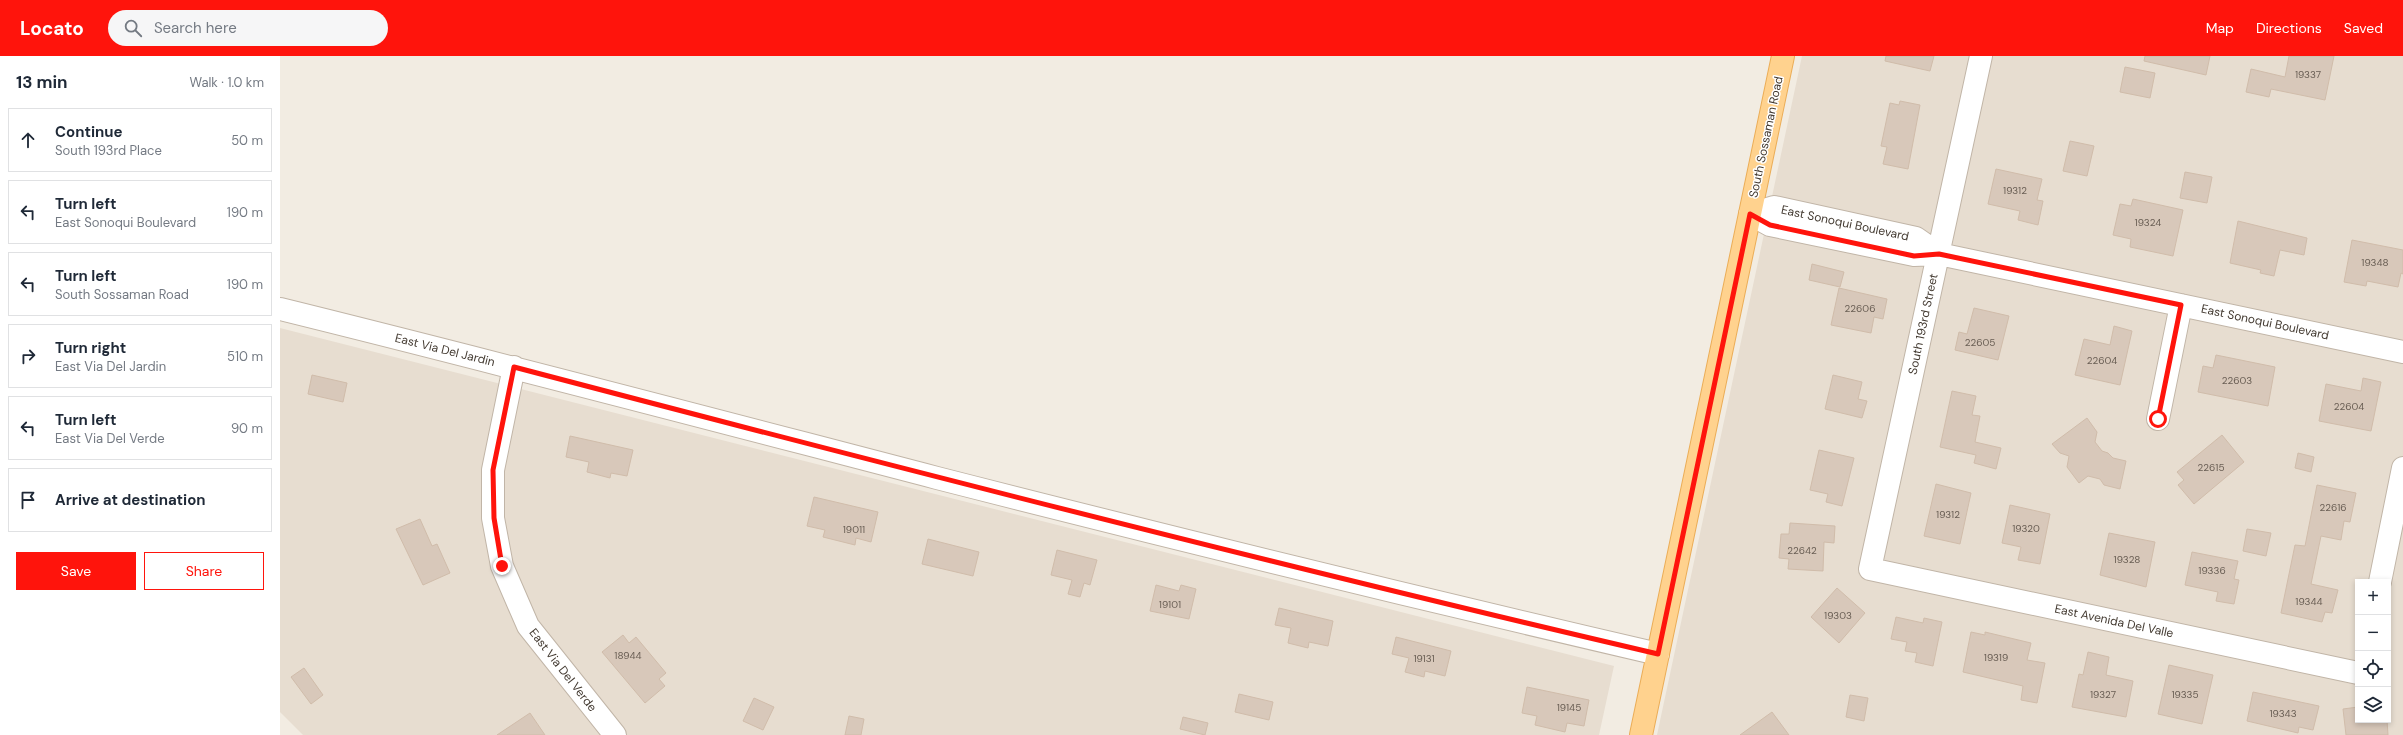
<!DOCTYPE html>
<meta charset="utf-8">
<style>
:root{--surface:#fff;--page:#f6f6f7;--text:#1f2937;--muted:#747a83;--line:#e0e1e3;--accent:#ff140c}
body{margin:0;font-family:"DM Sans",sans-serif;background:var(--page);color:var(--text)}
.controls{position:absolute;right:12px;bottom:12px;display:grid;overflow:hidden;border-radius:0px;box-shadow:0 2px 6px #0003}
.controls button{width:36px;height:36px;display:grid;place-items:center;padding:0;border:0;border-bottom:1px solid var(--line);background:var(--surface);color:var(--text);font:20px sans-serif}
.stop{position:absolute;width:12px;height:12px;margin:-9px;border:3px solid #ff140c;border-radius:50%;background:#fff}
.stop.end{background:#ff140c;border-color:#fff;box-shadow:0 1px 4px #0008}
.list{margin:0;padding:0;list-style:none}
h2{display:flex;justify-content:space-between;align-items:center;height:52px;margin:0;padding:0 16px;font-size:17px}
h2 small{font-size:13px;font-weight:400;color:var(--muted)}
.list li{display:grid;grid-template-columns:26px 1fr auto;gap:12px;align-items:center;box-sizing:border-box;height:64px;margin:0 8px 8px;padding:0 8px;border:1px solid var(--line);border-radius:0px}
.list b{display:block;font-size:15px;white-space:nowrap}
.list p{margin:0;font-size:13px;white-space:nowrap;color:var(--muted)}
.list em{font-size:13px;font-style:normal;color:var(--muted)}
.actions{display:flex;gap:8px;padding:12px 16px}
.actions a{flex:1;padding:9px 0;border:1px solid var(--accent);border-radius:0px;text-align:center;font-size:14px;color:var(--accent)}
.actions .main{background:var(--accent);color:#fff}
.icon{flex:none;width:22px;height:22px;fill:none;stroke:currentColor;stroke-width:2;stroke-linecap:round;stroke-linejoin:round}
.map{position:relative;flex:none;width:2123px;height:679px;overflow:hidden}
header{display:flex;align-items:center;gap:24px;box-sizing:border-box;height:56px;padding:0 20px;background:var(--accent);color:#fff}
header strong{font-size:19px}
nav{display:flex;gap:22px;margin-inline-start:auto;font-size:14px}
.search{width:280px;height:36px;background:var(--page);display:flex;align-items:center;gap:10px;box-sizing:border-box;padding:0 14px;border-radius:22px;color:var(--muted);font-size:15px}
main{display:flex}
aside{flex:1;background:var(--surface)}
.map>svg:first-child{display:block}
</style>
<header>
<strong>Locato</strong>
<div class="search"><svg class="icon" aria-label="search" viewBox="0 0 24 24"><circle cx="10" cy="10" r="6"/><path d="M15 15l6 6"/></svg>Search here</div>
<nav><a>Map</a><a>Directions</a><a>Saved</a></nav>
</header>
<main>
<aside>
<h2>13 min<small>Walk · 1.0 km</small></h2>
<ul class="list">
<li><svg class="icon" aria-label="ahead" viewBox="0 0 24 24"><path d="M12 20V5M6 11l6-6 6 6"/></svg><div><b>Continue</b><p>South 193rd Place</p></div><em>50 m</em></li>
<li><svg class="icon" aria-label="left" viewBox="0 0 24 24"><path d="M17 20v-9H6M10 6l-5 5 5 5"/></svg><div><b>Turn left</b><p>East Sonoqui Boulevard</p></div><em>190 m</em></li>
<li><svg class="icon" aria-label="left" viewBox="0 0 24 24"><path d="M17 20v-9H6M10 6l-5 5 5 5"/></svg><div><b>Turn left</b><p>South Sossaman Road</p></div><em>190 m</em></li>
<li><svg class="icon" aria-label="right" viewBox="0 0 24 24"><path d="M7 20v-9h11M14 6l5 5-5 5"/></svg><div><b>Turn right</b><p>East Via Del Jardin</p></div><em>510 m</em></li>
<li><svg class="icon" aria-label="left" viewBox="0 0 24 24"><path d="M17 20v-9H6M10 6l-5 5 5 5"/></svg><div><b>Turn left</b><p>East Via Del Verde</p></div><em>90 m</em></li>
<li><svg class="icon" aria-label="arrive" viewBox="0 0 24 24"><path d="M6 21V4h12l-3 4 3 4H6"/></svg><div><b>Arrive at destination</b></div></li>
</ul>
<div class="actions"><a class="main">Save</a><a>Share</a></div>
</aside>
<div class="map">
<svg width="2123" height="679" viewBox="0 0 2123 679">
<rect width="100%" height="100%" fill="#f2ece2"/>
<path fill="#e7ddd0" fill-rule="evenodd" d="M1522,0H2123V679H1377ZM2078,526H2108V664H2078Z
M0,272L1334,610L1319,679H23L0,656Z"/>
<path fill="#d8c8ba" stroke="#d0bcaa" d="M1606,0H1654L1650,15L1605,5Z
M1865,0H1930L1926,19L1864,5Z
M2009,0H2054L2045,44L1991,33L1989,41L1966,36L1971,13L2005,21Z
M1845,11L1875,17L1870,42L1840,36Z
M1620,45L1640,49L1628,113L1603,108L1607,91L1601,90L1610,47L1619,49Z
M1790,85L1814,90L1807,120L1783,115Z
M1716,113L1762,123L1757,144L1763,145L1758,169L1738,164L1740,155L1708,148Z
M1905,116L1932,121L1927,147L1900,142Z
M1853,143L1903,154L1893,200L1850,191L1851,183L1833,179L1840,148L1851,150Z
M1958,165L2027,182L2024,199L2000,194L1994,220L1980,217L1981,214L1950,207Z
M2072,184L2123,194V218L2121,217L2118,231L2087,225L2086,230L2064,226Z
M1532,208L1564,216L1560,231L1529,224Z
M1559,232L1607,243L1603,263L1594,261L1591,277L1551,269Z
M1694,252L1729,260L1718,304L1675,294L1679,276L1687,278Z
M1834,270L1852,275L1840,329L1795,319L1804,283L1830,289Z
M1936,299L1995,311L1988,350L1918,336L1923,310L1933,312Z
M32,319L67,327L63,346L28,338Z
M1553,319L1582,326L1578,343L1587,345L1582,362L1545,353Z
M2083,322L2101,326L2091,375L2039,365L2046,328L2081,335Z
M1672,335L1696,340L1692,359L1700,360L1695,386L1721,392L1716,413L1694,407L1696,399L1660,391Z
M1807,362L1817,376L1815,386L1822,395L1828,397L1833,402L1846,405L1840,433L1824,429L1820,423L1808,420L1799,427L1787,411L1789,400L1780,397L1772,388Z
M1942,379L1964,406L1914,448L1898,429L1904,424L1897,416Z
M290,380L353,394L347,420L331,417L330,422L307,416L309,406L286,401Z
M1539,394L1574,402L1562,450L1546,446L1548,438L1530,434Z
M2018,397L2034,401L2031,416L2015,412Z
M1656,428L1691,437L1680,488L1644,480Z
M2037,429L2076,437L2070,466L2064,465L2061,484L2041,480L2031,528L2058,534L2052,557L2045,556L2042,566L2001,557L2015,489L2025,490Z
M534,441L598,456L591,486L576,482L575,489L543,481L545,474L527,470Z
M1730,449L1770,458L1760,508L1738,504L1741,491L1722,487Z
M140,463L152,490L157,488L170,517L143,529L116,473Z
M1510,467L1555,470L1554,487L1544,486L1543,515L1508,513L1509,503L1499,502L1501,478H1509Z
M1967,473L1991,477L1986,500L1963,495Z
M1829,477L1875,486L1866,531L1820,519Z
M648,483L699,496L693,520L642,508Z
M777,494L817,504L810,529L804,527L800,541L788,538L792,524L771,519Z
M1912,496L1958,505L1954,523L1959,524L1954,548L1936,545L1938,536L1905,529Z
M876,529L899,535L901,529L916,533L909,563L870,555Z
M1557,532L1585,557L1559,587L1531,561Z
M999,552L1053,565L1048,590L1029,586L1028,592L1008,587L1011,572L995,569Z
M1616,561L1643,567L1644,562L1662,566L1653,610L1635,606L1637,597L1625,595L1627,586L1611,583Z
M1691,576L1705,579V576L1751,587L1747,604L1765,607L1757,647L1741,644L1743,630L1683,616Z
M343,579L349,587L356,581L386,617L379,623L385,630L365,647L322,596Z
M1116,581L1171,595L1165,620L1145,615L1144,621L1125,616L1129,602L1112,598Z
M1808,596L1829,601L1826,619L1853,625L1846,661L1792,651L1799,618L1803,619Z
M1889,609L1933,619L1922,668L1878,658Z
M24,612L43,639L31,648L11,621Z
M1247,631L1309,644L1304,670L1287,667L1285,676L1255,669L1257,660L1242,657Z
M1973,636L2039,650L2033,674L2019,671L2018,677L1967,665Z
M959,638L993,646L989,664L955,656Z
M1570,639L1588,642L1584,665L1566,661Z
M474,642L494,651L483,674L463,665Z
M2078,651V664H2107L2108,679H2066L2063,653Z
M1492,656L1509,679H1460Z
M250,657L265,679H217Z
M569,660L584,663L581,679H565Z
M903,661L928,667L925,679L900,673Z"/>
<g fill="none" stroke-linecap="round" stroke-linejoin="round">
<g stroke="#c1b5a7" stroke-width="24">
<path id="minor" d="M1701,0L1590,513L2078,617
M1470,158L1490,169L1634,199L1659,198L2123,296
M1470,158L1494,151L1636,182L1659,198
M0,253C219,307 438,365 657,422C896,483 1137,542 1378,598
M234,311L213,414V462L222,510L248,570L335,679
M1878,363L1901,249
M2100,526L2123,412"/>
</g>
<g stroke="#ebad57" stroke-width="24">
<path id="major" d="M1361,679L1503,0"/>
</g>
<use href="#minor" stroke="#fff" stroke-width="22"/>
<use href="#major" stroke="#ffd28e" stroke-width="22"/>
</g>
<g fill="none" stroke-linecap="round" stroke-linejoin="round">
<path stroke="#ff140c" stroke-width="5" d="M222,510L214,462L213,414L234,311C614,411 995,509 1378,598L1470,158L1490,169L1634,200L1659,198L1901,249L1878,363"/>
</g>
<g text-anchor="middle" stroke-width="3" stroke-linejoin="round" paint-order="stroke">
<g font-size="10" fill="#695e54">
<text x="2028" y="22">19337</text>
<text x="1735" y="138">19312</text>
<text x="1868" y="170">19324</text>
<text x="2095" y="210">19348</text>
<text x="1580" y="256">22606</text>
<text x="1700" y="290">22605</text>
<text x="1822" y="308">22604</text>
<text x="1957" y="328">22603</text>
<text x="2069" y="354">22604</text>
<text x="1931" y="415">22615</text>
<text x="2053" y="455">22616</text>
<text x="1668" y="462">19312</text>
<text x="1746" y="476">19320</text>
<text x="574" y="477">19011</text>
<text x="1522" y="498">22642</text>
<text x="1847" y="507">19328</text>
<text x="1932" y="518">19336</text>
<text x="2029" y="549">19344</text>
<text x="890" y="552">19101</text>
<text x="1558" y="563">19303</text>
<text x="348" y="603">18944</text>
<text x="1716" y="605">19319</text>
<text x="1144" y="606">19131</text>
<text x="1823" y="642">19327</text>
<text x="1905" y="642">19335</text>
<text x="1289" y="655">19145</text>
<text x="2003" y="661">19343</text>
</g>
<g font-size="12" fill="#443b32" stroke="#fff">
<text transform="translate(1486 81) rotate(-78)" y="4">South Sossaman Road</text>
<text transform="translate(1565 167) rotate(12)" y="4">East Sonoqui Boulevard</text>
<text transform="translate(1985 266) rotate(12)" y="4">East Sonoqui Boulevard</text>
<text transform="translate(1643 268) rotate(-78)" y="4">South 193rd Street</text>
<text transform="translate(165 294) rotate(14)" y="4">East Via Del Jardin</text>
<text transform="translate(1834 565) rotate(12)" y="4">East Avenida Del Valle</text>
<text transform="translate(283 614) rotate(52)" y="4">East Via Del Verde</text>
</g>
</g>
</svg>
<div class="controls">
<button>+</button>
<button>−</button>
<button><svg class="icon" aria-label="locate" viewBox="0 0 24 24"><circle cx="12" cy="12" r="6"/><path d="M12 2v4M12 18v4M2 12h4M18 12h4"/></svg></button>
<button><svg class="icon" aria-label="layers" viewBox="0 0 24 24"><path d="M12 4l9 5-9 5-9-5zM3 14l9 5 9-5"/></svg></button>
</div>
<div class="stop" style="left:1878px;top:363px"></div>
<div class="stop end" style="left:222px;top:510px"></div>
</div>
</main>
